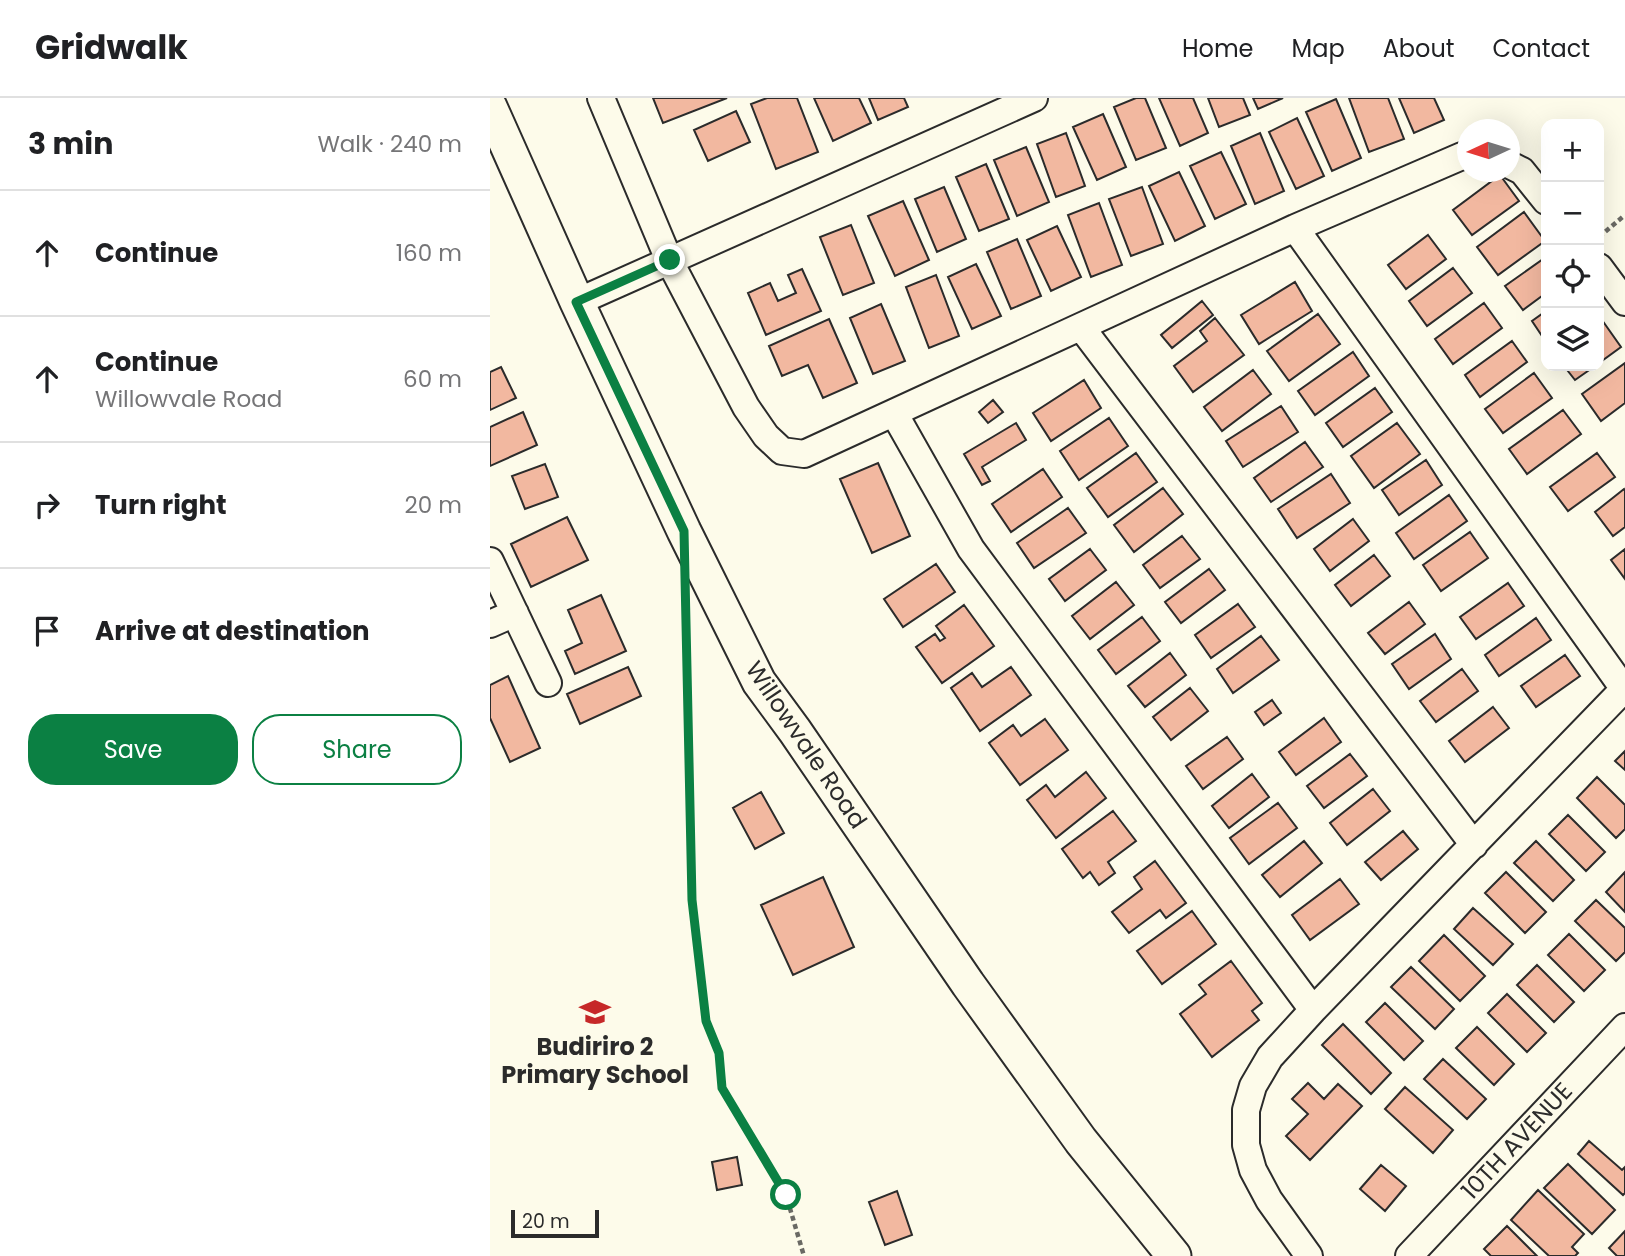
<!DOCTYPE html>
<meta charset="utf-8">
<style>
:root{--surface:#fff;--page:#f6f6f6;--text:#202124;--muted:#757577;--line:#e0e0e0;--accent:#0b8043}
body{margin:0;font-family:Poppins,sans-serif;background:var(--page);color:var(--text)}
.controls{position:absolute;right:21px;top:21px;display:grid;overflow:hidden;border-radius:14px;box-shadow:0 7px 28px #0002}
.controls button{width:63px;height:63px;display:grid;place-items:center;padding:0;border:0;border-bottom:2px solid var(--line);background:var(--surface);color:var(--text);font:35px sans-serif}
.compass{position:absolute;left:967px;top:21px;width:63px;height:63px;border-radius:50%;background:var(--surface);box-shadow:0 7px 28px #0002;rotate:266deg}
.scale{position:absolute;left:21px;bottom:18px;width:88px;box-sizing:border-box;padding-left:7px;border:4px solid #2b2b2b;border-top:0;font-size:19px;line-height:24px;white-space:nowrap;color:#2b2b2b;-webkit-text-stroke:5px #fdfbea;paint-order:stroke}
.stop{position:absolute;width:21px;height:21px;margin:-16px;border:5px solid #0b8043;border-radius:50%;background:#fff}
.stop.end{background:#0b8043;border-color:#fff;box-shadow:0 2px 7px #0008}
.list{margin:0;padding:0;list-style:none}
h2{display:flex;justify-content:space-between;align-items:center;height:91px;margin:0;padding:0 28px;font-size:30px}
h2 small{font-size:23px;font-weight:400;color:var(--muted)}
.list li{display:grid;grid-template-columns:46px 1fr auto;gap:21px;align-items:center;box-sizing:border-box;height:126px;padding:0 28px;border-top:2px solid var(--line)}
.list b{display:block;font-size:26px;white-space:nowrap}
.list p{margin:0;font-size:23px;white-space:nowrap;color:var(--muted)}
.list em{font-size:23px;font-style:normal;color:var(--muted)}
.actions{display:flex;gap:14px;padding:21px 28px}
.actions a{flex:1;padding:16px 0;border:2px solid var(--accent);border-radius:28px;text-align:center;font-size:24px;color:var(--accent)}
.actions .main{background:var(--accent);color:#fff}
.icon{flex:none;width:38px;height:38px;fill:none;stroke:currentColor;stroke-width:2;stroke-linecap:round;stroke-linejoin:round}
.map{position:relative;flex:none;width:1135px;height:1158px;overflow:hidden}
header{display:flex;align-items:center;gap:42px;box-sizing:border-box;height:98px;padding:0 35px;background:var(--surface);border-bottom:2px solid var(--line)}
header strong{font-size:33px}
nav{display:flex;gap:38px;margin-inline-start:auto;font-size:24px}
main{display:flex}
aside{flex:1;background:var(--surface)}
.map>svg:first-child{display:block}
</style>
<header>
<strong>Gridwalk</strong>
<nav><a>Home</a><a>Map</a><a>About</a><a>Contact</a></nav>
</header>
<main>
<aside>
<h2>3 min<small>Walk · 240 m</small></h2>
<ul class="list">
<li><svg class="icon" aria-label="ahead" viewBox="0 0 24 24"><path d="M12 20V5M6 11l6-6 6 6"/></svg><div><b>Continue</b></div><em>160 m</em></li>
<li><svg class="icon" aria-label="ahead" viewBox="0 0 24 24"><path d="M12 20V5M6 11l6-6 6 6"/></svg><div><b>Continue</b><p>Willowvale Road</p></div><em>60 m</em></li>
<li><svg class="icon" aria-label="right" viewBox="0 0 24 24"><path d="M7 20v-9h11M14 6l5 5-5 5"/></svg><div><b>Turn right</b></div><em>20 m</em></li>
<li><svg class="icon" aria-label="arrive" viewBox="0 0 24 24"><path d="M6 21V4h12l-3 4 3 4H6"/></svg><div><b>Arrive at destination</b></div></li>
</ul>
<div class="actions"><a class="main">Save</a><a>Share</a></div>
</aside>
<div class="map">
<svg width="1135" height="1158" viewBox="0 0 1135 1158">
<rect width="100%" height="100%" fill="#fdfbea"/>
<path fill="#f2b8a0" stroke="#2b2b2b" stroke-width="2" d="M163,0H237L173,25Z
M277,0H307L328,54L286,71L261,6Z
M324,0H369L381,25L343,43Z
M379,0H414L418,9L388,22Z
M646,0H655L676,50L646,62L624,9Z
M669,0H703L718,35L690,48Z
M718,0H753L760,17L729,29Z
M763,0H793L768,11Z
M859,0H898L914,41L879,54Z
M909,0H944L954,22L924,35Z
M846,1L871,60L842,73L816,14Z
M246,13L260,44L218,63L204,32Z
M613,16L636,69L607,82L583,29Z
M807,20L834,78L806,91L779,34Z
M576,35L595,88L566,99L547,46Z
M770,35L794,93L765,106L741,48Z
M536,49L559,104L527,118L504,62Z
M731,54L756,106L725,121L700,68Z
M496,66L519,121L489,133L466,79Z
M689,74L715,128L685,143L659,88Z
M1010,77L1029,103L982,137L963,112Z
M454,89L476,141L447,154L425,101Z
M652,89L673,146L641,158L619,101Z
M413,103L439,162L405,178L378,118Z
M609,105L632,167L601,179L578,117Z
M1034,114L1055,143L1008,177L987,149Z
M361,127L384,185L353,197L330,139Z
M567,128L591,179L561,193L537,142Z
M938,137L956,161L916,191L898,167Z
M527,141L551,198L521,211L497,154Z
M1056,159V195L1033,212L1015,188Z
M486,166L511,218L482,231L458,179Z
M963,170L982,195L937,228L919,203Z
M312,171L331,213L276,237L258,195L280,185L288,203L306,195L298,177Z
M446,177L469,238L439,250L416,189Z
M805,184L822,213L769,246L751,217Z
M712,203L723,217L682,250L671,237Z
M994,205L1012,230L963,266L945,241Z
M391,206L415,263L383,276L360,220Z
M1056,213V244L1042,223Z
M828,216L850,246L799,283L777,253Z
M725,220L754,257L703,294L684,268L717,243L710,233Z
M339,221L367,285L333,300L318,267L292,278L279,248Z
M1112,222L1131,249L1109,265V224Z
M1022,243L1037,264L990,299L975,277Z
M863,254L879,278L825,317L808,293Z
M1135,265V305L1111,323L1092,296Z
M1074,268H1105L1085,282Z
M11,269L26,300L0,312V274Z
M763,272L781,296L732,333L714,309Z
M1044,275L1062,300L1013,335L995,311Z
M594,282L611,310L561,343L543,315Z
M885,290L902,314L853,349L836,325Z
M503,302L513,314L498,325L489,314Z
M791,308L808,334L753,369L736,343Z
M1073,312L1091,336L1037,376L1019,351Z
M33,314L47,347L0,368V329Z
M619,320L638,348L589,382L570,353Z
M526,325L536,342L492,369L500,383L492,387L474,356Z
M907,325L930,356L884,390L861,358Z
M815,344L833,369L781,404L764,380Z
M646,355L667,384L618,419L597,390Z
M1107,355L1125,379L1078,413L1060,389Z
M936,362L952,387L909,417L892,392Z
M388,365L420,438L382,455L350,381Z
M55,366L68,399L35,411L22,378Z
M553,371L572,399L521,434L502,406Z
M841,376L860,405L807,440L788,411Z
M673,390L693,416L644,454L624,427Z
M1134,391L1135,393V429L1123,438L1105,414Z
M959,397L977,423L924,461L906,435Z
M578,410L596,435L544,470L527,445Z
M77,419L98,462L41,489L21,446Z
M863,421L879,443L840,473L824,451Z
M980,434L998,460L951,493L933,467Z
M692,438L710,461L670,490L653,467Z
M600,451L616,472L575,503L559,481Z
M1135,451V481L1121,462Z
M884,457L900,478L861,508L845,487Z
M446,466L465,494L413,529L394,501Z
M719,471L735,492L691,525L675,504Z
M626,484L644,507L600,541L582,518Z
M1018,485L1034,508L986,541L970,519Z
M111,497L136,553L85,576L75,553L92,545L78,512Z
M919,504L935,526L895,556L878,535Z
M748,506L765,529L721,560L705,537Z
M474,507L504,548L452,585L426,549L445,536L450,543L455,540L446,528Z
M652,519L670,543L626,576L608,552Z
M1046,520L1061,542L1009,578L995,557Z
M945,536L961,561L919,591L902,566Z
M771,538L789,562L743,595L727,571Z
M680,555L696,577L655,609L638,588Z
M1075,557L1090,578L1046,609L1031,588Z
M138,569L151,598L90,626L77,596Z
M521,569L541,597L490,633L461,590L482,575L492,589Z
M972,571L988,593L946,624L930,603Z
M18,578L50,650L20,664L0,620V587Z
M700,590L718,613L681,642L663,619Z
M782,602L791,615L774,627L765,614Z
M1003,609L1019,630L975,664L959,643Z
M834,620L851,644L806,677L789,654Z
M555,621L578,652L530,687L499,645L523,627L531,638Z
M737,639L753,661L713,691L696,668Z
M1135,653V672L1125,663Z
M860,656L877,678L834,710L817,688Z
M596,674L616,700L566,740L537,702L556,687L565,699Z
M762,676L779,699L739,730L722,708Z
M1107,679L1135,707V731L1126,740L1087,700Z
M883,691L900,713L857,747L840,725Z
M271,694L294,735L265,751L243,710Z
M788,705L807,730L759,766L740,740Z
M623,713L646,743L618,764L625,775L609,787L600,774L593,780L572,751Z
M1078,717L1115,754L1096,773L1059,736Z
M913,733L928,751L891,782L875,764Z
M814,743L832,765L790,799L772,777Z
M1046,743L1084,782L1063,803L1024,765Z
M665,763L696,805L676,820L670,812L639,835L622,814L652,791L644,779Z
M1016,774L1056,814L1035,835L995,795Z
M1135,774V814L1116,794Z
M333,779L364,849L303,877L271,807Z
M850,781L869,806L820,842L802,817Z
M1106,802L1135,830V854L1126,863L1085,823Z
M983,810L1023,846L1003,867L964,831Z
M702,813L726,846L672,886L647,853Z
M1079,836L1115,872L1094,893L1058,857Z
M954,837L995,878L970,903L929,863Z
M741,863L772,905L762,913L769,922L722,959L690,916L716,896L709,887Z
M1047,867L1084,904L1064,924L1027,887Z
M921,869L964,911L945,931L901,889Z
M1017,896L1056,935L1037,954L998,915Z
M895,905L933,943L914,962L876,924Z
M853,926L901,975L881,996L832,947Z
M987,929L1024,966L1004,987L966,950Z
M953,961L996,1001L977,1021L934,981Z
M818,985L834,1001L848,986L872,1008L820,1062L796,1038L818,1016L802,1001Z
M915,989L963,1032L943,1055L895,1011Z
M1099,1043L1132,1072L1135,1069V1095L1133,1097L1088,1056Z
M247,1059L252,1087L227,1092L222,1064Z
M1078,1066L1125,1112L1102,1136L1054,1090Z
M891,1067L916,1088L895,1113L870,1091Z
M1048,1092L1094,1136L1082,1149L1088,1155L1085,1158H1059L1021,1122Z
M407,1093L422,1137L395,1147L379,1104Z
M1017,1128L1047,1158H1001L994,1151Z
M1135,1133V1158H1127L1119,1150Z"/>
<g fill="none" stroke-linecap="round" stroke-linejoin="round">
<g stroke="#2b2b2b" stroke-width="30">
<path id="minor" d="M111,0L179,162L256,309L276,338L292,353L314,356L805,130L972,58H978
M1020,67L1032,73L1056,103
M805,130L1134,591
M1109,169L1135,204
M87,204L544,0
M591,229L984,747
M404,315L481,451L823,912
M0,463L58,585
M0,526L25,515
M819,1158L779,1102L763,1072L756,1047V1012L763,988L780,959L823,912L1135,590
M919,1158L1135,929"/>
</g>
<g stroke="#2b2b2b" stroke-width="37">
<path id="tertiary" d="M0,9L87,204L194,433L269,584L305,633L478,886L591,1043L684,1158"/>
</g>
<path stroke="#6a6964" stroke-width="4.5" stroke-dasharray="5 3.5" stroke-linecap="butt" d="M1109,139L1135,117
M196,511L202,802L216,923L229,955L232,990L296,1097L314,1158"/>
<use href="#minor" stroke="#fdfbea" stroke-width="26"/>
<use href="#tertiary" stroke="#fdfbea" stroke-width="33"/>
</g>
<g fill="none" stroke-linecap="round" stroke-linejoin="round">
<path stroke="#0b8043" stroke-width="9" d="M180,162L86,204L194,433L202,802L216,923L229,955L232,990L296,1097"/>
</g>
<defs>
<g id="school-bare" transform="scale(2.415)"><path d="M0-5L7-2L0 1L-7-2ZM-4 1L0 2.5L4 1V4Q0 6-4 4Z" fill="#c62828" stroke="#fdfbea" stroke-width="2.5" paint-order="stroke"/></g>
</defs>
<g fill-rule="evenodd">
<use href="#school-bare" x="105" y="914"/>
</g>
<g text-anchor="middle" stroke-width="5" stroke-linejoin="round" paint-order="stroke">
<g font-size="24" fill="#2b2b2b" stroke="#fdfbea">
<text transform="translate(316 647) rotate(56)" y="8">Willowvale Road</text>
<text transform="translate(1027 1043) rotate(-47)" y="8">10TH AVENUE</text>
</g>
<g font-size="24" font-weight="bold" fill="#2b2b2b" stroke="#fdfbea">
<text x="105" y="957">Budiriro 2<tspan x="105" dy="28">Primary School</tspan></text>
</g>
</g>
</svg>
<div class="controls">
<button>+</button>
<button>−</button>
<button><svg class="icon" aria-label="locate" viewBox="0 0 24 24"><circle cx="12" cy="12" r="6"/><path d="M12 2v4M12 18v4M2 12h4M18 12h4"/></svg></button>
<button><svg class="icon" aria-label="layers" viewBox="0 0 24 24"><path d="M12 4l9 5-9 5-9-5zM3 14l9 5 9-5"/></svg></button>
</div>
<svg class="compass" viewBox="-18 -18 36 36"><path d="M0-13l5 13h-10z" fill="#e53935"/><path d="M0 13l5-13h-10z" fill="#757577"/></svg>
<div class="scale">20 m</div>
<div class="stop" style="left:296px;top:1097px"></div>
<div class="stop end" style="left:180px;top:162px"></div>
</div>
</main>
